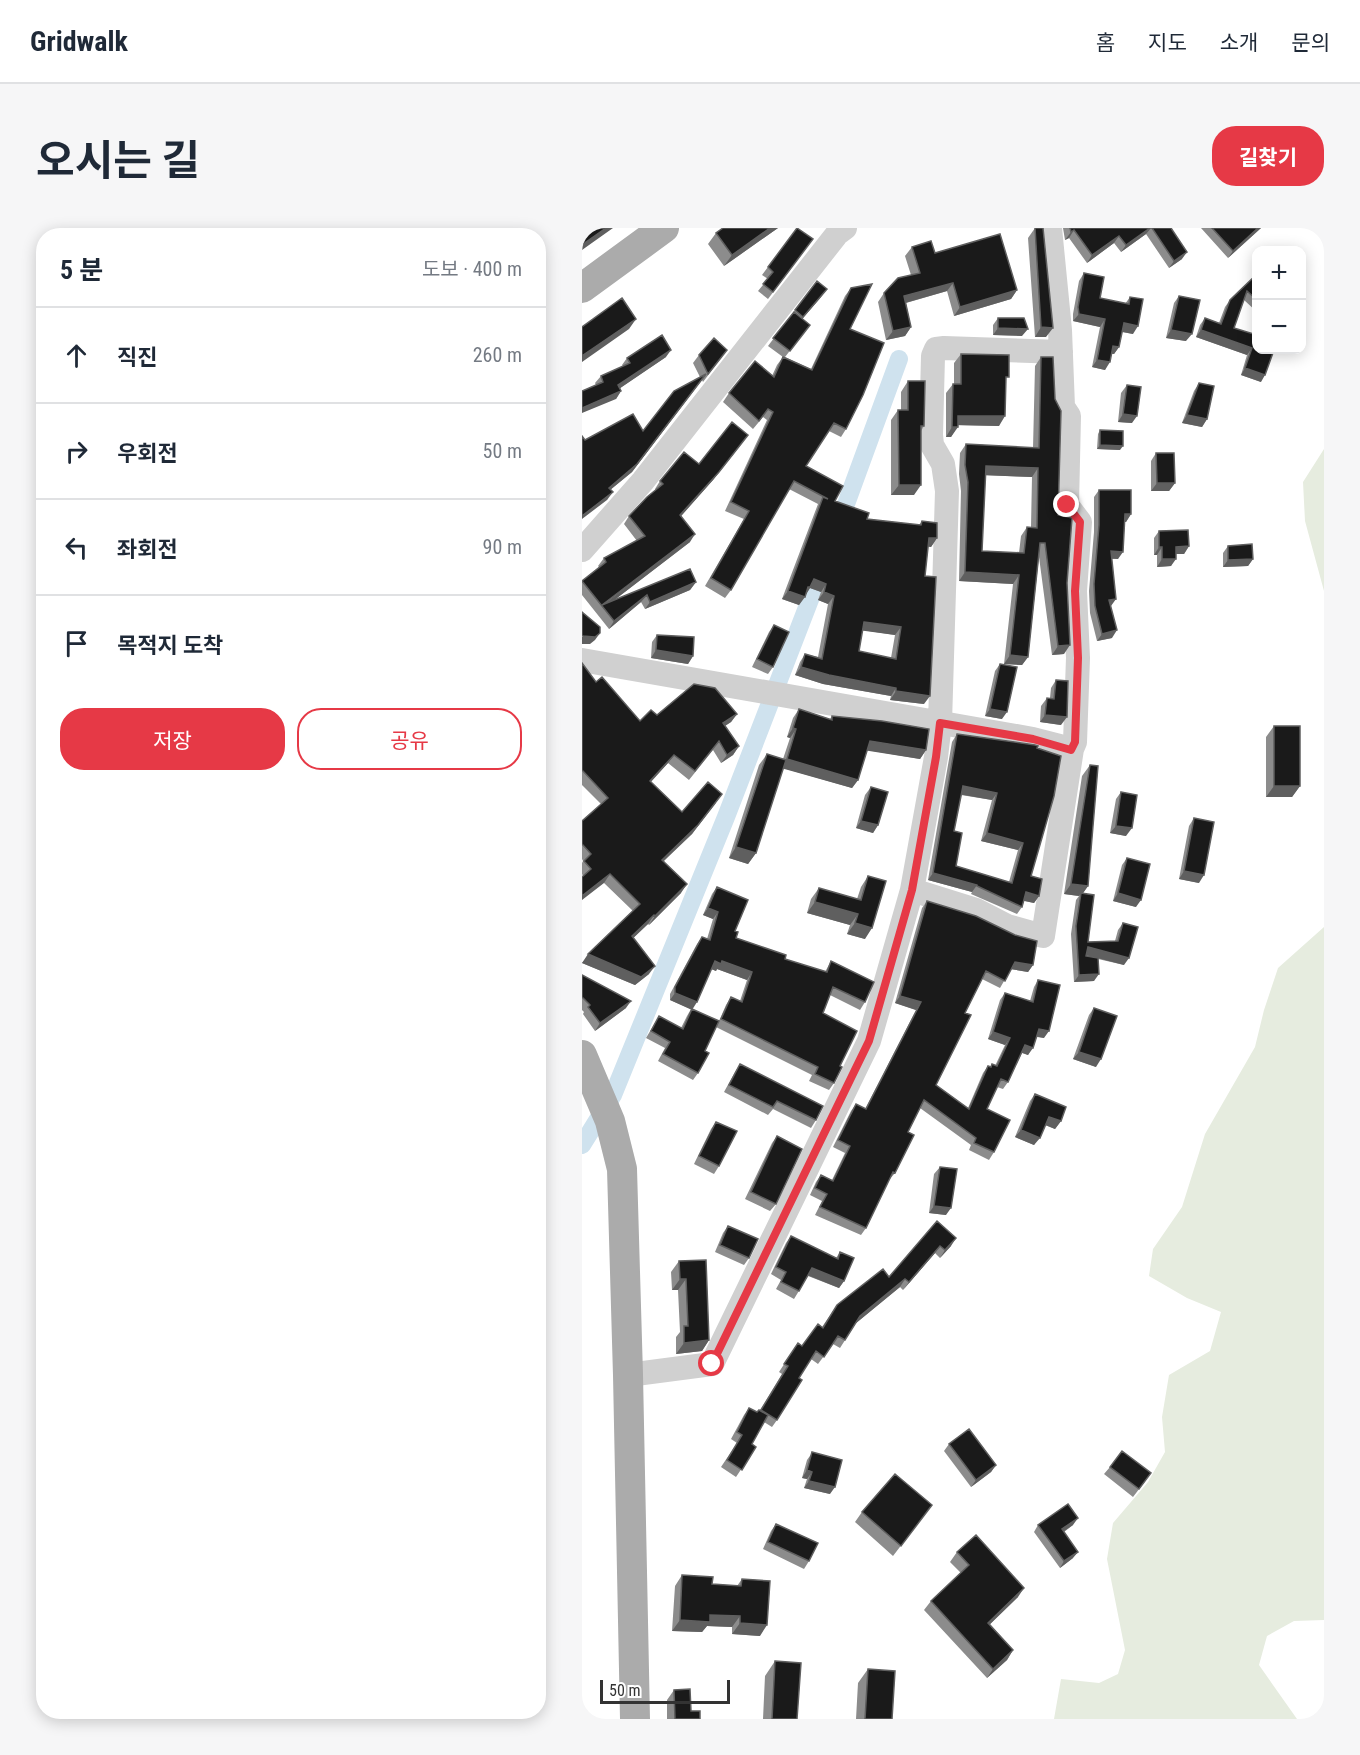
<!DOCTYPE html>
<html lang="ko">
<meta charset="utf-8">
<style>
:root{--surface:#fff;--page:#f6f6f7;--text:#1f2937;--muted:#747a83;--line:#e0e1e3;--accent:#e63946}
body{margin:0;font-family:"Roboto Condensed","Noto Sans KR",sans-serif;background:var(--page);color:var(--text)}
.controls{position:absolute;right:18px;top:18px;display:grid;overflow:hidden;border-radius:12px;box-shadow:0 3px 15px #0003}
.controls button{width:54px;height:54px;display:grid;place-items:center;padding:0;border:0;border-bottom:2px solid var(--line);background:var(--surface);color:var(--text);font:30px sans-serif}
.scale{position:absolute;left:18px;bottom:15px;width:130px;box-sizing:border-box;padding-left:6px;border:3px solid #333;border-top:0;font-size:16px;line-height:21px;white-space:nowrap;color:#333;-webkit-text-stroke:4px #fff;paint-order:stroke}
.stop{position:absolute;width:18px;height:18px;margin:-14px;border:4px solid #e63946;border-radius:50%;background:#fff}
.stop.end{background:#e63946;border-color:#fff;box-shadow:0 2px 6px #0008}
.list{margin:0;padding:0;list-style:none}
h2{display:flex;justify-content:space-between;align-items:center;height:78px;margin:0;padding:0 24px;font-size:26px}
h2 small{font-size:20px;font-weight:400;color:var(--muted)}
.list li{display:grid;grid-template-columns:39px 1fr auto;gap:18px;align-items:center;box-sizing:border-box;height:96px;padding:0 24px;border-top:2px solid var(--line)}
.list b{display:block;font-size:22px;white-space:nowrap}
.list em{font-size:20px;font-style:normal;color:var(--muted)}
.actions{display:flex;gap:12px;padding:18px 24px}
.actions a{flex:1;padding:14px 0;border:2px solid var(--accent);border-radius:24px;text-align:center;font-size:21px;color:var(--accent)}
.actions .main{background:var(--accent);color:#fff}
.icon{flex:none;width:33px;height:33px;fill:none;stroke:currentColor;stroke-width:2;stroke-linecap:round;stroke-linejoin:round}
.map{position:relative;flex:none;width:742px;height:1491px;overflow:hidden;border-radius:24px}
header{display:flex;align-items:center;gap:36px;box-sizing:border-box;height:84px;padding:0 30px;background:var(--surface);border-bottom:2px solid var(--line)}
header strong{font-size:28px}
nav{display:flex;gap:33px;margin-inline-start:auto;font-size:21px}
.intro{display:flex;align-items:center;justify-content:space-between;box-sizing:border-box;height:144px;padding:0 36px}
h1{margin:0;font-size:42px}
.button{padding:15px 27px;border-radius:24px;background:var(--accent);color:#fff;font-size:21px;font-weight:700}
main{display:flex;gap:36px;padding:0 36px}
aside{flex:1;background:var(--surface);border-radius:24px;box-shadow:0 3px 15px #0003}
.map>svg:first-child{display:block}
</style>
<header>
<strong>Gridwalk</strong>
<nav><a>홈</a><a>지도</a><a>소개</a><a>문의</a></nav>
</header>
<div class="intro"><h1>오시는 길</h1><a class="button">길찾기</a></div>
<main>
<aside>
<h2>5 분<small>도보 · 400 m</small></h2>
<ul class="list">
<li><svg class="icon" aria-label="ahead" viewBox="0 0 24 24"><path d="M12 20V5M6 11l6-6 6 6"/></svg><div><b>직진</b></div><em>260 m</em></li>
<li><svg class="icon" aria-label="right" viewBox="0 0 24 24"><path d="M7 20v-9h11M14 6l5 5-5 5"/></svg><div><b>우회전</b></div><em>50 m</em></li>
<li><svg class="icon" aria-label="left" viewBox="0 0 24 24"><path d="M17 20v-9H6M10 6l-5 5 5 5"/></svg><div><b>좌회전</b></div><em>90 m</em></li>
<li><svg class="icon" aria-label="arrive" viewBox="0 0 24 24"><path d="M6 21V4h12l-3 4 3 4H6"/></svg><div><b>목적지 도착</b></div></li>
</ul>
<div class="actions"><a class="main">저장</a><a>공유</a></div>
</aside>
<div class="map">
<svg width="742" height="1491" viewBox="0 0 742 1491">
<rect width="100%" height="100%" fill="#fff"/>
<path fill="#e6ecdf" d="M742,221V363L723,293L721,254Z
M742,699V1392L712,1393L685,1408L677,1437L715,1491H472L479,1451L517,1455L536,1446L543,1422L525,1331L531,1295L566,1254L583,1224L580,1189L587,1147L628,1123L639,1084L605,1070L567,1048L571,1021L600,979L623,906L673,819L682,782L696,740Z"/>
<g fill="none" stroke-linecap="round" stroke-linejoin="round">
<path stroke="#cfe2ee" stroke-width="18" d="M256,298L317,131
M0,917L31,867L144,589L241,338"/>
<path stroke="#d0d0d0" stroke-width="24" d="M0,322L61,253L255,6L263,0
M0,432L451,511L490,521
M330,662L394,682L425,698L461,708L490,521L493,514L496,430L493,363L498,294L485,277L487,188L481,179L478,102L468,0
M46,1147L130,1136L287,813L330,662L354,529L358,495L365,263L361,236L350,217L349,207L351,128L354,121L362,120L479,124"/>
<path stroke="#ababab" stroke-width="30" d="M0,60L82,0
M0,827L28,893L40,941L46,1147L53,1491"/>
</g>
<path fill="#8c8c8c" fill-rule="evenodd" d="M196,0L142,38L126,16L134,5Z
M215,0L231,11L186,71L176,63L186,51L180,47Z
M453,0L464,109H453L446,10Z
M481,0H589L600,31L587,40L564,6L539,24L532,15L505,35L487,10L483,12Z
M619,0H679L646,30Z
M330,19L353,25L435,62L429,71L372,88L365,63L324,75L329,99L323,108L304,112L296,74L302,65L329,47L323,28Z
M502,45L518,70L543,76L548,69L551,106L540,104L537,119L532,126H530L523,142L510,139L518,99L491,93V86L497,53Z
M675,46V84L662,72L652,100L675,107L679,154L659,147L665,127L614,109L618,97L623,90L637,95L643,79L648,72Z
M269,60L268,101L264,201L259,209L247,203L224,238L253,273L285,291L337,297L340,293L355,310L349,319L346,318L343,348L342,476L308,472L309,468L241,456L213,447L218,434L223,426L236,429L246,376L236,372L239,364L228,360L217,377L200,371L236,276L207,261L149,362L143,370L123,358L162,291L143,283L185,192L181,189L171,201L141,174L147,165L190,148L195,137L201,129L186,118L213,82L239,69L220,91L228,97L203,129L229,141L263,68ZM280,402L313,407L309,430L277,423Z
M597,68L604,113L584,110L592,75Z
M416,90L440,108L411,107V97Z
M379,126L424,154L417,198L376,197L369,209H364V165L371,156H372V135Z
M117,127L140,129L121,154L120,152L50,244L28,262L25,272L3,212L61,203L118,149L111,135Z
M84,129L38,160L39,163L34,171L14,157L13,155L19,148L41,138L40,137L45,130Z
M459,129L476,287L485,355L482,426L470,427L457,329L446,429L440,437L422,436L431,356L377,353L379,263L377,246L378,225L384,216L451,220L453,138ZM403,247L450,249L449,299H445L439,308L437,325L400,323Z
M326,153L342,198L339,203L332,267H309V192L316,182H319V164Z
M617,155L625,191L620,199L600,195L612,163Z
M545,157L550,195L536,194L539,165Z
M518,202L538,222L515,221L516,206Z
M161,214L131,252L99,288L108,314L31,373L114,354L108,362L63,381L59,374L27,401L0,367V353L17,339L16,338L22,330L55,313L42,296L47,288L74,262L73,261L78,253L117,236Z
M574,225L593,255L587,263H569V233Z
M517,262L549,286L544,294H543L536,331H530L529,378L530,410L515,413L508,385L507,363L512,304V269Z
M577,303L607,318L602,326H594L589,338L575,339V327H572V310Z
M646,318L671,331L666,338L641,339V325Z
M192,397L191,439L186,446L170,439L187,404Z
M75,407L111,428L106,436L69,430L70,414Z
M0,435L14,454L58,493L75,487L155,486L149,494L143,498L157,518L151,527L139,535L131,522L107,552L86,535L69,554L100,584L134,575L110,606L82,633L99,665L67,697L66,696L51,710L67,746L53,757L0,735L51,683L22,655L1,648L0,646V635L1,633L0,631V593L19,576L0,557Z
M418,436L420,491L403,488L413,443Z
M474,452L479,497L458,494L459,478L465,470H468L469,460Z
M217,481L248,491L250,488L344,522L338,531L285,522L276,552L270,560L201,540L174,625L166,636L147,630L177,537L185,526L201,531L208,510L205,509L211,490Z
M692,498L718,558L710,569H684V509Z
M375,506L453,517L449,648L457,668L452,675L442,673L440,679L435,686L389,666L390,664L346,652L370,514ZM379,567L410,572L399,613L436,622L427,654L374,638L372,603Z
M508,537L506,658L501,665L506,714L533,713L536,702L541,695L542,737L516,731L512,753L492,754L489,706L494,672L497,668L482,666L500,548Z
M289,559L296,597L291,605L274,600L283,567Z
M539,564L544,608L528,605L534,571Z
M612,590L617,655L597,651L607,598Z
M545,630L554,679L531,673L540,637Z
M286,648L283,711L265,706L268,697L225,685L229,671L237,660L275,671L279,659Z
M135,659L153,703L154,710L203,731L243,744L249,733L283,774L278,782L248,767L241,785L258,838L252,855L247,862L227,853L230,847L134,799L123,823L116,845L111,852L76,833L83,820L64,810L77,788L99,800L105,788L109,781L88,772V766L115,716L120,709L125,711L131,691L121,687L130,666ZM129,741L134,743L135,741L165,752L158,773L149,769L144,777L137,793L110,781Z
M345,673L451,737L446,744L429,741L418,760L400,751L383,785L354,857L386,880L401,845L406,838L408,839L413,838L423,817L406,811L418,772L423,765L448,773L452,759L456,752L462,810L455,809L446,827L440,825L426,854L421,861L415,859L405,881L412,924L407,932L387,922L389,917L338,880L326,904L313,945L307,952L284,1000L279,1007L233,987L240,973L228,967L234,954L239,947L250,952L263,925L251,919L269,883L274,876L283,881L334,782L313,775L340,680Z
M0,747L44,780L13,803L1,786L2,784L0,782Z
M512,780L514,839L491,831L507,787Z
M158,836L234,892L229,900L191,881L186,887L142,864L153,844Z
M453,866L479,893L473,901L463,897L452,917L433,909L448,873Z
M134,894L137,938L132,946L112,936L129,901Z
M195,908L194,976L188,983L163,971L190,915Z
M358,939L364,987L347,985L352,946Z
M355,993L369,1018L358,1030L353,1025L321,1062L318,1059L274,1095L258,1120L251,1116L236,1136L229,1131L217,1150L195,1192L190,1199L182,1194L170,1216L174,1219L154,1249L139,1239L155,1215L149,1211L162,1187L167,1180L175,1184L178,1182L200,1146L197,1144L216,1115L220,1118L240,1099L255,1077L307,1049Z
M146,998L167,1030L162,1037L133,1024L141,1005Z
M209,1008L254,1030L258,1024L262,1053L257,1060L226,1048L212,1071L194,1061L199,1052L189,1046L204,1015Z
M97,1033L127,1112L120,1123L94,1126V1109L98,1104L96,1062H90L89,1044Z
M367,1216L414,1237L409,1244L389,1259L362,1223Z
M230,1225L248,1266L222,1260L225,1251L220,1250L225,1232Z
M528,1239L564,1252L551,1269L522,1246Z
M350,1277L311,1328L273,1294L280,1284Z
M194,1296L227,1333L222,1341L181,1321L189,1303Z
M456,1297H491L482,1304L491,1330L478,1340L452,1304Z
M375,1324L436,1369L408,1396L431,1422L425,1432L405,1450L342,1382L349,1373L379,1345L368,1334Z
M100,1347L130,1356L155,1358L160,1351L178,1408L150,1406V1399L125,1398L120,1404L90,1403L93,1358Z
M193,1433L215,1491H181L183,1448Z
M286,1441L310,1491H274L276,1455Z
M92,1462L109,1483L118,1491H85V1472Z"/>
<path fill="#5f5f5f" d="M24,0H31L0,22V17Z
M188,0H196L142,38L150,27Z
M569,0L564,6L539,24L544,17Z
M676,0H679L646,30L651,23Z
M492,2L487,10L483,12L489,4Z
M537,8L532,15L505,35L510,27Z
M605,24L600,31L587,40L592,33Z
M371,55L365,63L316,77L322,68Z
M245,61L239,69L215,97L221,89Z
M435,62L429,71L372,88L378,79Z
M497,86L523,91L518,99L491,93Z
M54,91L47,101L0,134V128Z
M542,95L556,98L551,106L536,103Z
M329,99L323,108L304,112L311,103Z
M459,99L471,100L464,109H453Z
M416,100L446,101L440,108L411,107Z
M589,102L610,106L604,113L584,110Z
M619,102L670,120L665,127L614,109Z
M531,118L537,119L532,126L526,125Z
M89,122L84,129L31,165L36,157Z
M515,132L528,134L523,142L510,139Z
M663,140L683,147L679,154L659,147Z
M119,153L50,244L22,267L27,260Z
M39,163L34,171L0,185V180Z
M541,186L555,188L550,195L536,194Z
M605,187L625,191L620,199L600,195Z
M376,188H423L417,198L370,197Z
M370,199H376L369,209H364Z
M166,207L131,252L93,295L98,287Z
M518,217L541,218L538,222L515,221Z
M404,238L456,240L450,249L397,247Z
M575,255H593L587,263H569Z
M317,257H339L332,267H309Z
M31,264L25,272L0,291V288Z
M543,286H549L544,294H538Z
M113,306L108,314L22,380L20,378Z
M347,310H355L349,319L341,318Z
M607,318L602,326H589L594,319Z
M577,319H580L575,327H572Z
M529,323L541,324L536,331L524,330Z
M580,331H594L589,338L575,339Z
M671,331L666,338L641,339L646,332Z
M383,344L437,347L431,356L377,353Z
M232,351L244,356L239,364L228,360L223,368L221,367Z
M114,354L108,362L63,381L68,374Z
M206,363L223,369L217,377L200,371Z
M242,364L252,368L246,376L236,372Z
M65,367L59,374L27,401L32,393Z
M534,371L529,378L527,372Z
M282,394L319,399L313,407L276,402Z
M535,402L530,410L515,413L520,406Z
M18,405L13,412L8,416H0V409L1,408Z
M488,417L482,426L470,427L476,418Z
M74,422L111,428L106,436L69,430Z
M428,427L446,429L440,437L422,436Z
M219,439L314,460L309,468L241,456L213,447Z
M314,463L348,468L342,476L308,472Z
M408,481L425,484L420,491L403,488Z
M155,486L149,494L135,503L141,495Z
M463,487L485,489L479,497L458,494Z
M211,500L214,501L208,510L205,509Z
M288,513L344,522L338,531L281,522Z
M157,518L151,527L139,535L145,527Z
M92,527L86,535L62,561L68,553Z
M205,531L276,552L270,560L199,540Z
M381,558L415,565L410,572L376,566Z
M692,558H718L710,569H684Z
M140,566L110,606L74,640L80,632Z
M279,593L296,597L291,605L274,600Z
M534,598L550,600L544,608L528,605Z
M405,605L441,615L436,622L399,613Z
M154,619L174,625L166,636L147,630Z
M602,643L622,647L617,655L597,651Z
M351,645L395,657L390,664L346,652Z
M28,646L22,655L0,672V668Z
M105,656L99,665L67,697L73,688Z
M489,656L506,658L499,668V665L497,668L482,666Z
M444,664L457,668L452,675L439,672Z
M536,665L559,672L554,679L531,673Z
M233,674L276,686L268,697L225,685Z
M126,680L136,684L131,691L121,687Z
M72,687L66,696L44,717L50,708Z
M273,695L290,700L283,711L265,706Z
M506,719L547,730L542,737L500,726Z
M6,726L73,738L67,746L53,757L0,735Z
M133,733H140L170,744L165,752L135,741L134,743L127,740Z
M433,734L451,737L446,744L428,741Z
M517,746L512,753L492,754L497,747Z
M93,765L115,774L110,782L88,772Z
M318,768L339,774L334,782L313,775Z
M49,773L44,780L13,803L18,795Z
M457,801L467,803L462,810L452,808Z
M411,804L428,810L423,817L406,811Z
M443,817L451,820L446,827L438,824Z
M497,824L519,831L514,839L491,831Z
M467,889L479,893L473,901L461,896Z
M439,902L458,910L452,917L433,909Z
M352,978L369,980L364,987L347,985Z
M374,1010L369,1018L358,1030L363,1022Z
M358,1018L353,1025L321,1062L327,1054Z
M230,1040L262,1053L257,1060L225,1047Z
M98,1051H104L96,1062H90Z
M323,1051L318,1059L273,1096L278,1088Z
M127,1112L120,1123L94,1126L102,1115Z
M414,1237L409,1244L389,1259L394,1252Z
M225,1242L230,1244L225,1251L220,1250Z
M227,1253L253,1259L248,1266L222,1260Z
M496,1290L491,1297L475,1308L480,1301Z
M496,1324L491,1330L478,1340L482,1333Z
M442,1360L436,1369L400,1404L406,1395Z
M128,1387L158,1388L150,1399L125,1398L120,1404L90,1403L98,1392Z
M158,1395L185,1397L178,1408L150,1406Z
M431,1422L425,1432L405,1450L411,1441Z"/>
<path fill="#1a1a1a" stroke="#5f5f5f" stroke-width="1.5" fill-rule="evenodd" d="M0,0H24L0,17Z
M141,0H188L150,27L134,5Z
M215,0L231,11L191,64L181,56L191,44L186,39Z
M453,0H461L471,100L459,99Z
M488,0H568L544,17L537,8L510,27L492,2L489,4Z
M570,0H589L605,24L592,33Z
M630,0H676L651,23Z
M418,6L435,62L378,79L371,55L322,68L329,99L311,103L302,65L316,50L338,45L330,19L349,13L353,25Z
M502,45L522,49L518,70L547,76L548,69L561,71L556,98L542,95L537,119L531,118L528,134L515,132L523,91L497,86L496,79Z
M675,46V72L665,63L652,100L675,107V122H692L683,147L663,140L670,120L619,102L623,90L639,96L648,72Z
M235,53L245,61L221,89L213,82Z
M290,56L268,101L302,115L281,167L264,201L252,195L224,238L261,258L253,273L287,285L285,291L339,297L340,293L355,295V310H347L343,348L354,349L348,468L314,463V460L247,447L219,439L223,426L240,431L252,368L242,364L244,356L232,351L228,359H226L223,369L206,363L241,269L246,271L212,253L149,362L129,350L167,283L149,274L191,184L186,181L177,193L147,165L173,133L192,149L201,129L230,142L269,60ZM282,394L319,399L314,431L277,423Z
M597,68L618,72L610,106L589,102Z
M40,70L54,91L0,128V99Z
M212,84L228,97L208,123L191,110Z
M416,90H442L446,101L416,100Z
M80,107L89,122L36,157L39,163L0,180V163L21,154L19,148L48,135L45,130Z
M132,110L145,122L126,146L117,127Z
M379,126L427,127V149H424L423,188H376V199H370L371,156H379Z
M459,129H471L473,171L479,183L476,287L490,290L485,355L488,417L476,418L463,315H458L446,429L428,427L437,347L383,344L386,254L383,237L384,216L457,220ZM404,238L456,240L455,300L445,299L442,325L400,323Z
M124,146L55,236L27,260L31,264L0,288V208L3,212L51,186L61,203L92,163Z
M326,153H343L342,198H339V257H317L316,182H326Z
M617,155L632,158L625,191L605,187Z
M545,157L559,159L555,188L541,186Z
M150,194L166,207L137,244L98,287L113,306L20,377L108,341L114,354L68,374L65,367L32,393L0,353L24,334L22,330L63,308L47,288L65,269L81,256L78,253L102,224L117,236Z
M518,202L541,203V218L518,217Z
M574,225H592L593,255H575Z
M517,262H549V286H543L541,324L529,323L534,371L527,372L535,402L520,406L513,378L512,356L517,297Z
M606,302L607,318L594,319V331H580V319H577V303Z
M670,316L671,331L646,332V318Z
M0,384L18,399V405L13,409L1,408L0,407Z
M192,397L207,404L191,439L175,431Z
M75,407L112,409L111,428L74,422Z
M0,435L14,454L20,449L58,493L69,482L75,487L112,456L133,460L155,486L141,495L157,518L145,527L137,513L113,543L92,527L68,553L100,584L126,554L140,566L116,597L80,632L105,656L73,688L72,687L50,708L73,738L59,749L6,726L58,676L28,646L0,668V649L9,641L2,633L9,626L0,616V593L26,570L0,542Z
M418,436L435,439L425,484L408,481Z
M474,452L486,453L485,489L463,487L465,470L472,471Z
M217,481L250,492V488L300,493L347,501L344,522L288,513L276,552L205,531L214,501L211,500Z
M692,498H718V558H692Z
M375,506L453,517L456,518L455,520L479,528L472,568L449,648L460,651L457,668L444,664L440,679L395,658V657L351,645ZM381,558L415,565L405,605L441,615L430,655L374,638L380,605L372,603Z
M185,526L204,532L174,625L154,619Z
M508,537L516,538L506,658L489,656Z
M289,559L306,564L296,597L279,593Z
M539,564L555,567L550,600L534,598Z
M612,590L632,594L622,647L602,643Z
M545,630L568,636L559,672L536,665Z
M286,648L304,653L290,700L273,695L276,686L233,674L237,660L279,672Z
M135,659L166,672L153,703L156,704L154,710L204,727L203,731L245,744L249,733L292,754L283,774L251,759L241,785L275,803L258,838L260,839L252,855L233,846L236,839L139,791L149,769L160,774L170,744L140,733L139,736L133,733L115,774L93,765V759L120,709L128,712L136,684L126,680Z
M499,665L512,667L506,714L536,713L541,695L556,699L547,730L506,719L504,728L516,730L517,746L497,747L494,698Z
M345,673L394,688L433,707L455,713L451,737L433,734L423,753L404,743L383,785L389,787L354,857L387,881L406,838L409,839L410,836L415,838L428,810L411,804L423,765L451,774L456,752L478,757L467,803L457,801L451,820L443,817L426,854L419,851L405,881L428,892L412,924L392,915L394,910L342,872L326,904L332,907L313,945L311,944L284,1000L238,979L245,966L233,960L239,947L251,953L268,918L256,912L274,876L284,881L339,774L318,768Z
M0,747L49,773L18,795L6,779L8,777L0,769Z
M512,780L535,788L519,831L497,824Z
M110,781L137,793L123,823L127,825L116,845L81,826L88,814L69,803L77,788L101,801Z
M158,836L241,878L234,892L195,873L191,879L147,857Z
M453,866L484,879L479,893L467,889L458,910L439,902Z
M134,894L155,903L137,938L117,928Z
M195,908L220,921L194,976L169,964Z
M358,939L375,941L369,980L352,978Z
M355,993L374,1010L363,1022L358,1018L327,1054L323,1051L278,1088L263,1112L256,1108L242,1129L234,1123L217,1150L220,1152L195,1192L179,1182L206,1138L202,1136L216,1115L220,1118L236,1096L241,1100L255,1077L301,1041L307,1049Z
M146,998L176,1011L167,1030L138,1017Z
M209,1008L256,1031L258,1024L272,1030L262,1053L230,1040L217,1063L199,1054L204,1044L194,1039Z
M124,1032L127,1112L102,1115V1098H106L104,1051H98L97,1033Z
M167,1180L175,1184L177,1182L186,1187L170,1216L174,1219L160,1242L145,1232L160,1207L155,1204Z
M387,1201L414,1237L394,1252L367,1216Z
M540,1223L569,1245L557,1261L528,1239Z
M230,1224L260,1232L253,1259L227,1253L230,1244L225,1242Z
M313,1246L350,1277L319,1318L280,1284Z
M486,1276L496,1290L480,1301L496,1324L482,1333L456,1297Z
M194,1296L236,1315L227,1333L186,1314Z
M394,1307L442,1360L406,1395L431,1422L411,1441L349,1373L387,1337L375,1324Z
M100,1347L131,1349L130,1356L159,1358L160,1351L188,1353L185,1397L158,1395V1388L128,1387V1394L98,1392Z
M193,1433L219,1435L215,1491H190Z
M286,1441L313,1443L310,1491H283Z
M108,1461L109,1483H118V1491H93L92,1462Z"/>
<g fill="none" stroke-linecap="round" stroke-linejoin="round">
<path stroke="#e63946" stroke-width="8" d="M130,1136L287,813L330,662L354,529L358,495L451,511L489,522L493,514L496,430L493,363L498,294L485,277"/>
</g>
</svg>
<div class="controls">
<button>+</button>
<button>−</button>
</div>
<div class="scale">50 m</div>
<div class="stop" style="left:130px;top:1136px"></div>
<div class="stop end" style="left:485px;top:277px"></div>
</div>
</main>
